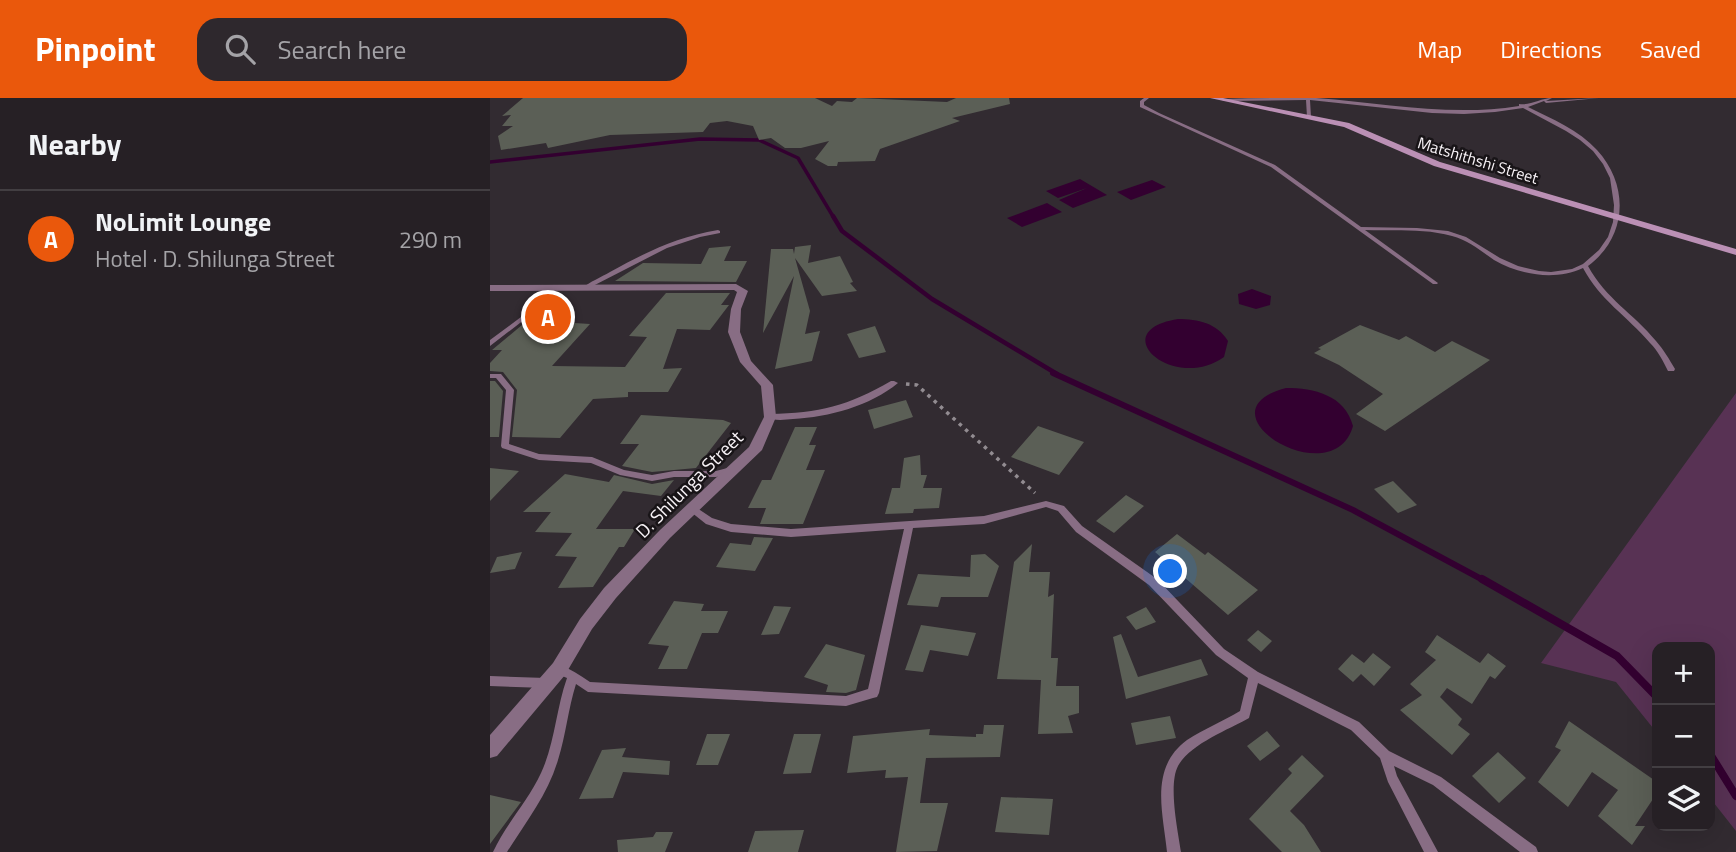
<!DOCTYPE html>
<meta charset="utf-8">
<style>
:root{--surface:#262025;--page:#2e282d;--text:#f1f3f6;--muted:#a4a3a7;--line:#423e42;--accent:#ea580c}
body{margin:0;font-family:"Titillium Web",sans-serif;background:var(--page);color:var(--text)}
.controls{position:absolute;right:21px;bottom:21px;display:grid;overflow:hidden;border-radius:14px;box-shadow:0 7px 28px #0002}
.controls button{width:63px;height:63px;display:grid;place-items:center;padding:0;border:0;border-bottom:2px solid var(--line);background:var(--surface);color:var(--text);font:35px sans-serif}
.you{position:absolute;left:681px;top:474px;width:24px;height:24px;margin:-18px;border:5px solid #fff;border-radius:50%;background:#1a73e8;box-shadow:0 0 0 10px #1a73e833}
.badge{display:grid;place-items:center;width:46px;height:46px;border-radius:50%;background:var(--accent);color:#fff;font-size:23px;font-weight:700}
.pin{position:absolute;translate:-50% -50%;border:4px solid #fff;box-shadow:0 2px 7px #0006}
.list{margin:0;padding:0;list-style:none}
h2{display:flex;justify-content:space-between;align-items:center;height:91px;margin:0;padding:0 28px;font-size:30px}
h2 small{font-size:23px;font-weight:400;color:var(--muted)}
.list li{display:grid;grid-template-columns:46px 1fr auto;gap:21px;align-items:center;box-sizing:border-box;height:98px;padding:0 28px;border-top:2px solid var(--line)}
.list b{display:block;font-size:26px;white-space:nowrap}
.list p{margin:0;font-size:23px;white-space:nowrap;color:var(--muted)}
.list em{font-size:23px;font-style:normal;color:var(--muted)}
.icon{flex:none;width:38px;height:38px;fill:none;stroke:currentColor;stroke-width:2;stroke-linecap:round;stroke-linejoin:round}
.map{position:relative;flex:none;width:1246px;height:754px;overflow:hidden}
header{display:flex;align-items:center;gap:42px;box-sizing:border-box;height:98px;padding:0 35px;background:var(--accent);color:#fff}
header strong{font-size:33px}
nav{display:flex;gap:38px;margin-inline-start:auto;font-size:24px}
.search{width:490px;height:63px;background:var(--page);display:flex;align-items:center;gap:18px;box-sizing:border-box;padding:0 24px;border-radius:21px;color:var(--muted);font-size:26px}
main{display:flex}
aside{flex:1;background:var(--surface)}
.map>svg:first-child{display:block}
</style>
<header>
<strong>Pinpoint</strong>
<div class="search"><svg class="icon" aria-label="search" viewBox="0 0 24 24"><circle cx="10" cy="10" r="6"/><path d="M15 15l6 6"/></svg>Search here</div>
<nav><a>Map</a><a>Directions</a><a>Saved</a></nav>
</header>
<main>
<aside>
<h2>Nearby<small></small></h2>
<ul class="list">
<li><span class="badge">A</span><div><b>NoLimit Lounge</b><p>Hotel · D. Shilunga Street</p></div><em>290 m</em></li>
</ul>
</aside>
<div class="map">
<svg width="1246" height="754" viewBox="0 0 1246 754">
<rect width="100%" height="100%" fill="#322b31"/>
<path fill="#583254" d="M1246,295V733L1220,700V549H1167V635L1126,584L1051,565Z"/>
<path fill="#330030" d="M590,81L617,97L583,110L569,102L597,90L568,100L556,93Z
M662,82L676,89L641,102L627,94Z
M557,105L572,114L532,129L517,120Z
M762,191L781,198L780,207L766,211L749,206L748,196Z
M688,221C708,221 727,225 738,243L734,259C684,295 613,233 688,221Z
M796,290C824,290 855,297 863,328C844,398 704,314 796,290Z"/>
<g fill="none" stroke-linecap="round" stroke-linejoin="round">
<path stroke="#330030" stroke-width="3.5" d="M0,64L210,41L269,42L308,60L344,120"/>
<path stroke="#330030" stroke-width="4.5" d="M343,118L352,133L442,201L567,276"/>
<path stroke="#330030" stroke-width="6" d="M563,275L863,412L995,483"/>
<path stroke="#330030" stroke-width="8" d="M992,481L1127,558L1167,599
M1220,656L1246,698"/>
</g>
<path fill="#5b5f56" d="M33,0H325L342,8L347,3L362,4L367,0L457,4L466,0H519L520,6L462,20L470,23L390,51L385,63L348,64L347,68H338L325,61L339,43L311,50H295L281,40L269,42L263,28L237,23L220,25L213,34L120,37L58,50L56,45L11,52L8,38L23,28H12L21,17L12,18Z
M321,147L318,165L350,158L363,184L360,185L367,193L332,198L305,160L320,213L315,236L330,233L322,263L285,271L304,178L273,235L281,151H303L304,156L305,149Z
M241,148L234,163H257L246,184L125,183L153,165L211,166L219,150Z
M176,195H240L231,207H239L220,232L187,231L173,271L192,270L178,294H138V299L103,301L70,340L22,339L27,292L13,274L0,273V265L12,252H2L38,222L100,226L62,268L135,269L157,239L139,238Z
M870,227L909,242L916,238L945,254L962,243L1000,262L895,333L866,316L893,296L849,267L824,255L831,251L828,250Z
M385,228L396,254L369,260L357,236Z
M0,283H5L13,293L9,339H0Z
M416,302L423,319L384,331L378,312Z
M151,317L233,322L241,325L206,370L162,374L132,368L149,346H130Z
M548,328L594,344L569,377L521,359Z
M305,329H327L319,347H326L316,372H335L313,426H270L276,410H258L272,382H281Z
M430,357L431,377H437L433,390H452L449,410L424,411L423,415L395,416L402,390H410L414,360Z
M0,370L29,373L0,403Z
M75,376L119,384L124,377L162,386L184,382L171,398L133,393L106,431H145L134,449H129L103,489L68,490L87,459L65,458L82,435L45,434L61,414H33Z
M903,383L927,407L908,415L884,391Z
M636,397L654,408L624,435L606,423Z
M687,436L715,457L718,454L768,492L738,517L665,454Z
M264,439L283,440L265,473L226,469L240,445L261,447Z
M542,446L539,474H560L558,499L564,496L561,560H568L566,588H589V615L578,618L583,635L548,636L551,582L507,581L524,464Z
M32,454L25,471L0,475L7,459Z
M495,456L509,468L498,499H451L448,509L417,507L428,476L480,479L481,457Z
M184,503L214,506L211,513H238L228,535H212L197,571H168L179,548L158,546Z
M284,508L301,509L289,536L271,537Z
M656,509L666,524L646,532L636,519Z
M431,527L486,535L478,558L440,552L433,574L415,572Z
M768,532L782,543L771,554L757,542Z
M631,536L648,579L711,561L718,577L636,601L623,539Z
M947,537L990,565L998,555L1016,568L1005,581L1000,578L982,606L957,590L950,599L972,621L968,627L980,636L962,657L910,612L932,597L920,586L946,562L935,554Z
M336,546L375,557L366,592L356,595L336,594L338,587L314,579Z
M883,555L901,569L884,588L871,576L863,584L848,571L862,556L874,565Z
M680,618L686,640L646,647L641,625Z
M1079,623L1167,684V695L1145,728H1155L1142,747L1108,718L1128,692L1102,674L1078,709L1048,684L1071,652L1065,649Z
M494,627H514L510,659L436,660L430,705H458L447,753L406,754L418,679L395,680L396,672L357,675L363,638L440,631L439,637L486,639V636H493Z
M777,633L790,648L770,663L757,648Z
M217,636H240L228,667H206Z
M304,636H331L321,675L293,676Z
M136,650L132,659L180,663L179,677L133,674L123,700L89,701L112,652Z
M1008,654L1036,680L1009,705L982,678Z
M812,657L834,678L800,713L814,727L831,754H792L759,721L802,675L798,671Z
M0,697L31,704L0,746Z
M511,699L563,701L559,737L505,734Z
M314,732L308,754H258L265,733Z
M166,734H183L175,754H128L127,742L163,739Z"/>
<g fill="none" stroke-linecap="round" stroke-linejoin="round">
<path stroke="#928c91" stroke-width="3.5" stroke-dasharray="3.5 5" stroke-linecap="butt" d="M416,286L427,287L545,395"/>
<path fill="#886d84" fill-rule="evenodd" d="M654,0H659L654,4V7L669,15L785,67L871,129L927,130L958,133L976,139L1010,160L1028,168L1049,173L1061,174L1082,171L1093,166L1109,152L1118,139L1123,124L1124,107L1120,80L1113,66L1103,53L1090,42L1076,33L1033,10L1005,14L974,16L942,15L820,2L821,19L819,20L817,19L816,2L734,3L732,2L734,1C764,0 795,0 826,0C895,5 960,19 1029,8V6C1040,8 1051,0 1062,0L1056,3L1109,0L1056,5L1054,3L1038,9C1062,21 1089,32 1107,52C1140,88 1137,139 1098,168C1116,201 1143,215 1166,243C1174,252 1179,261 1185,271L1184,273H1178C1173,263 1168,253 1160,245C1137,218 1110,202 1093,170C1065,183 1030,177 1004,162C991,153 978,142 962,138C934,130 903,133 875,132L948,185L947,186H943L781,69L650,9V3Z
M228,132L230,133V135L210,139L177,150L97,191H93L92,190C100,184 111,179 120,174C156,154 187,139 228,132Z
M64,188L67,190L39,218L0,248V242L35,216L62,189Z
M0,276H11L24,292L19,346L49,356L102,359L134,372L162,377L184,373H226L241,369L245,372L244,374L226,379H184L162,383L130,377L101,365L49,362L12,350L11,348L16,292L6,280H0Z
M401,283H404L408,285C380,308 339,319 303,321C294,322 283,323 276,319L280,316C329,315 358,308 401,283Z
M556,403L574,408L592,428L667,481L734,551L768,574L869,624L899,653L951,679L1046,749L1048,754H1030L943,687L904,668L907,678L948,754H934L898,684L890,660L861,632L768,585L759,620C738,632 700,646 688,668C678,687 688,733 691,754H677C673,714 659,670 697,642C714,631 733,623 750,613L758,580L726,557L659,487L586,434L568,413L556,409L494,426L423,430L389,595L387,599L383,600L356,608L98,594L86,586C78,611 76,637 68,662C58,696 36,724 17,754H3C16,726 38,703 51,675C65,645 66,611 77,580L65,575L63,571L65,567L69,566C80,571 90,577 100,584L356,598L378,591L414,431L301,439L241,434L216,426L201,414L199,412L201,410H207L222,420L241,426L301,431L494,418Z
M0,578L56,580L60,581L62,585L60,589L56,590L0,588Z"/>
<path fill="#886d84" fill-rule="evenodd" d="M246,186L258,193L251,211L250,234L261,263L283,287L286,319L272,352L180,440L126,500L102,531L75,577L7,658L0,660V637L63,565L90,521L114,490L170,432L259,349L274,319L271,288L250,264L238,234L241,211L247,194L244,192L0,193V187Z"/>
<path fill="#bb90b5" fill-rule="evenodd" d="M720,0H733L859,25L950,64L1246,151V157L944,68L854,29Z"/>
</g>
<g text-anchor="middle" stroke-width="5" stroke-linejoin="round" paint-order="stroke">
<g font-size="16" fill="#f7f2f6" stroke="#181417">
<text transform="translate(988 62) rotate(17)" y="6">Matshithshi Street</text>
</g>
<g font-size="19" fill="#f7f2f6" stroke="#181417">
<text transform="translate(199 386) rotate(-45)" y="7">D. Shilunga Street</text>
</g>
</g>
</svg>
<div class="controls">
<button>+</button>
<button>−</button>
<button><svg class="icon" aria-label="layers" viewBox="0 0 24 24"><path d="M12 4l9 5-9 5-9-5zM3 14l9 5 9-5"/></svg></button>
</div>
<div class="you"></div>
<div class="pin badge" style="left:58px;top:219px">A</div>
</div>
</main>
